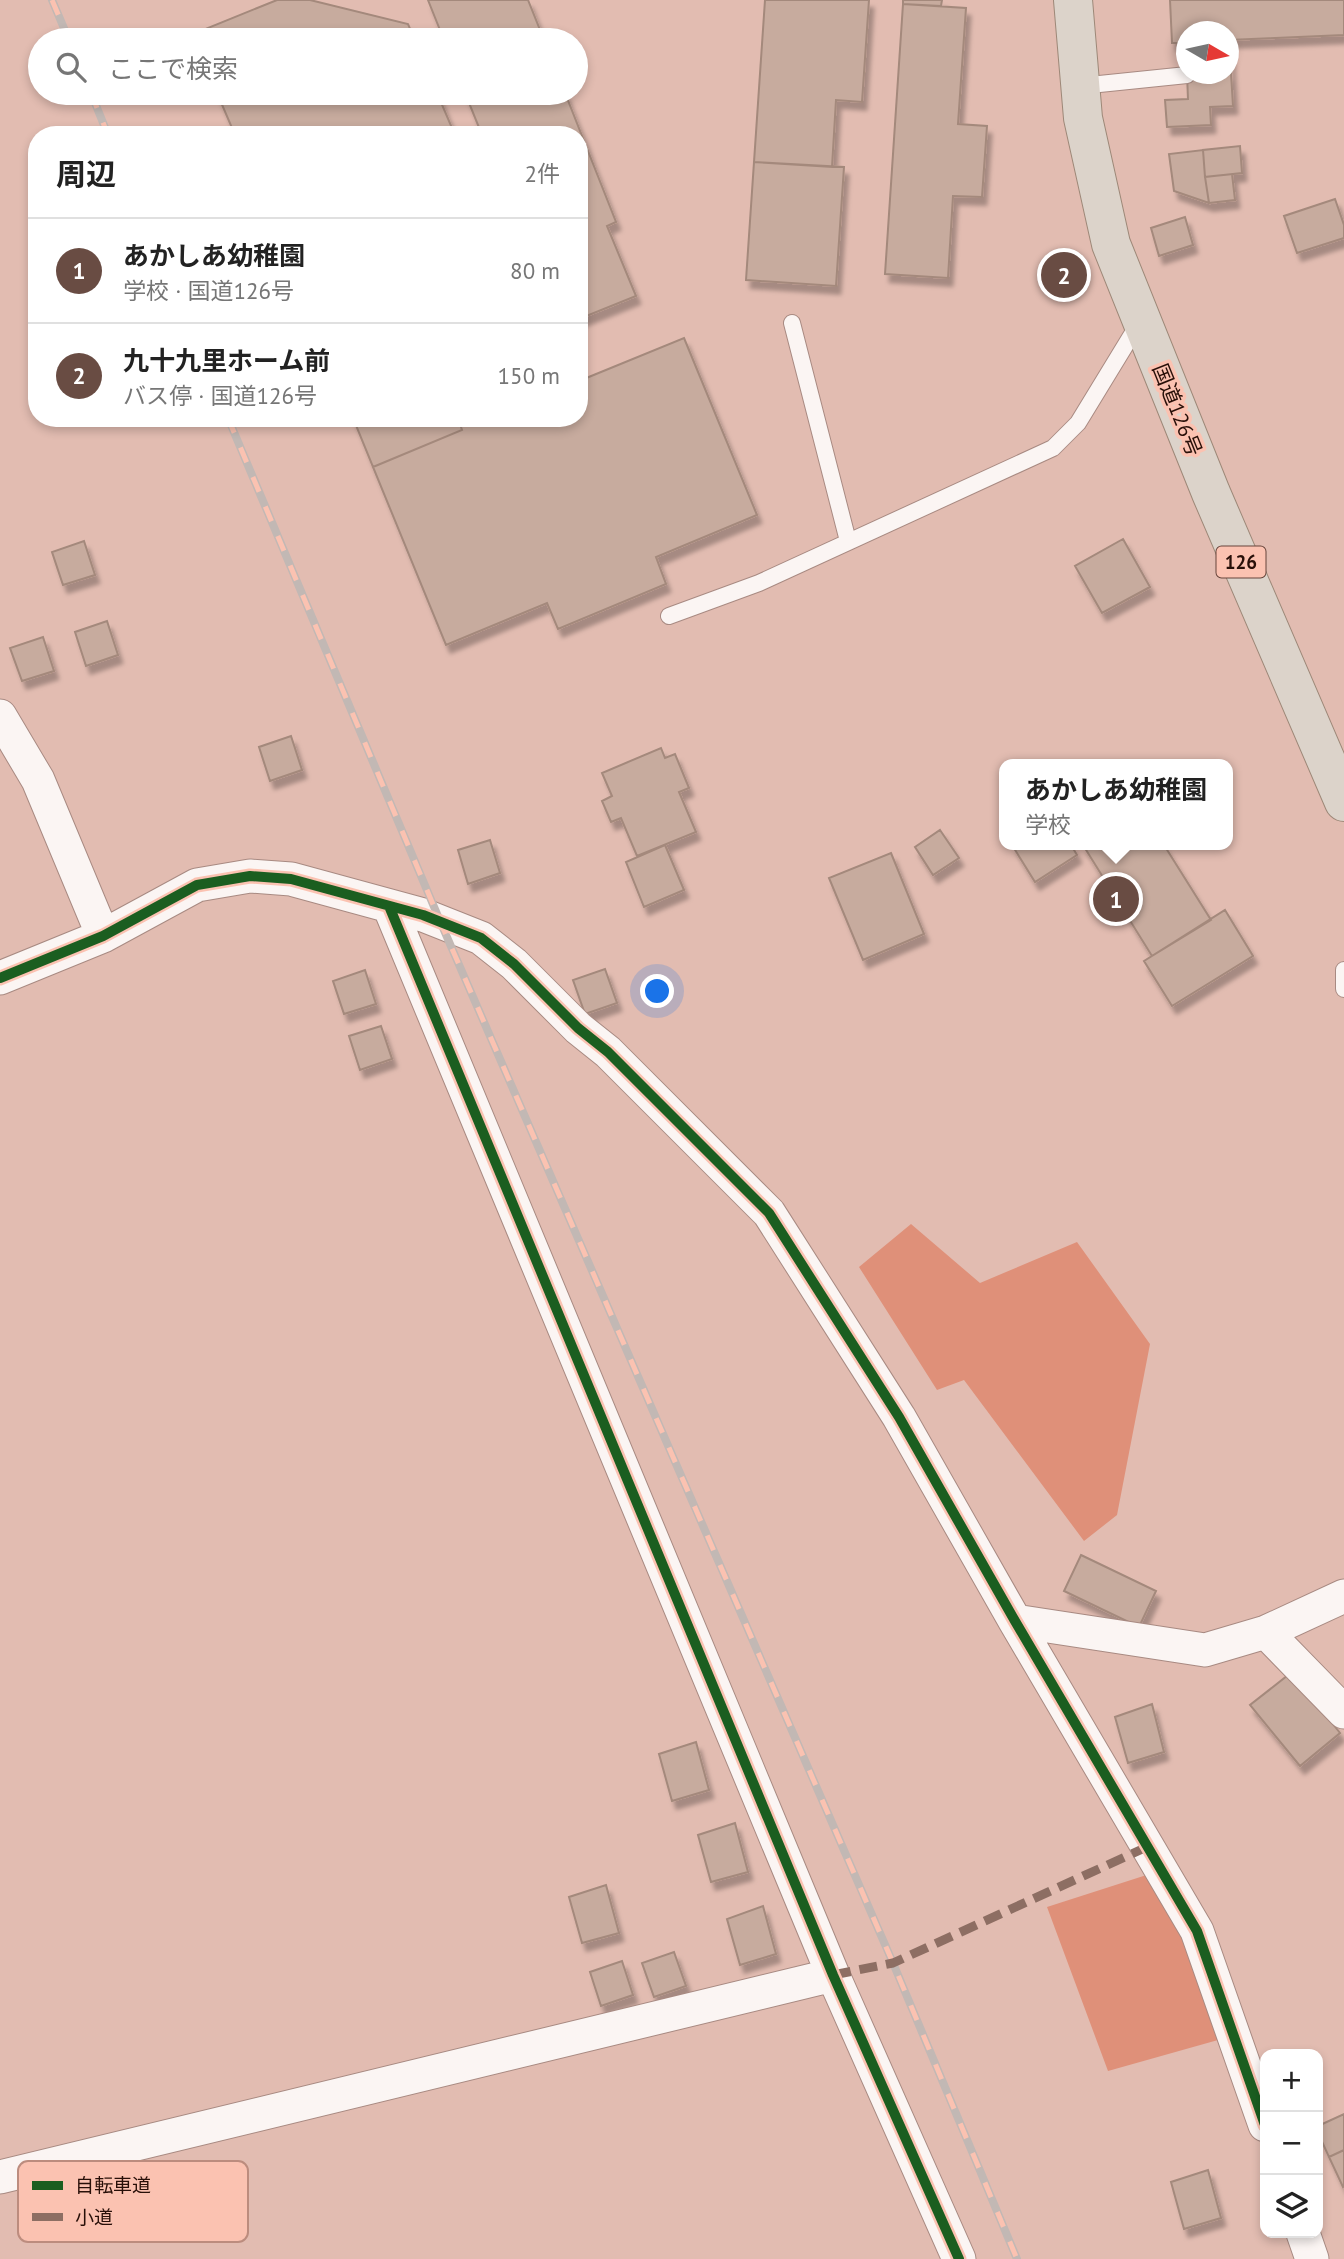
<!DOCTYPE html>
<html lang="ja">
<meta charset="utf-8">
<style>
:root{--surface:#fff;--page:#f6f6f6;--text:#222;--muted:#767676;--line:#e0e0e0;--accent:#694c43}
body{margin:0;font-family:"PT Sans","Noto Sans JP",sans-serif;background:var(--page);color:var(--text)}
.controls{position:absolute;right:21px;bottom:21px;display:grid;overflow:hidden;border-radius:14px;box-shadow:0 4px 10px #0003}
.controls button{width:63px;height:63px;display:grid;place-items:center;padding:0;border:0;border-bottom:2px solid var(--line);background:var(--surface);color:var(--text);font:35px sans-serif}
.compass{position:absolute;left:1176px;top:21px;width:63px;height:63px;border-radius:50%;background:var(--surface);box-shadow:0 4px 10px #0003;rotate:99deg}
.you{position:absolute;left:658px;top:992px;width:24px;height:24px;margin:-18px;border:5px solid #fff;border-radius:50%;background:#1a73e8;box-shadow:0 0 0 10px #1a73e833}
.badge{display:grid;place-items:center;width:46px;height:46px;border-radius:50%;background:var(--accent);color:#fff;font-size:23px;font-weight:700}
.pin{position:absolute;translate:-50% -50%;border:4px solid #fff;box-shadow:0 2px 7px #0006}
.popup{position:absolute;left:999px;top:759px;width:234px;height:91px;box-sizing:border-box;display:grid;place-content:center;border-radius:14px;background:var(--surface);filter:drop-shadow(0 2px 5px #0005);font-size:23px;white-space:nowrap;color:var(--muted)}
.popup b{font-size:26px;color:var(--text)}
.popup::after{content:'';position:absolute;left:50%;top:100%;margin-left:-14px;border:14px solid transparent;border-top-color:var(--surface)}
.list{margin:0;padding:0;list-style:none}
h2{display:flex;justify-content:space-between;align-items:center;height:91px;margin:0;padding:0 28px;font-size:30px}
h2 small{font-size:23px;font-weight:400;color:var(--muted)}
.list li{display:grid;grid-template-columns:46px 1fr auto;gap:21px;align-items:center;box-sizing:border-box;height:105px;padding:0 28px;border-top:2px solid var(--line)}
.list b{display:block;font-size:26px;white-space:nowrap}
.list p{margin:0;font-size:23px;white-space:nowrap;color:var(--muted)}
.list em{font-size:23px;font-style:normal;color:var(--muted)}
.icon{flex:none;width:38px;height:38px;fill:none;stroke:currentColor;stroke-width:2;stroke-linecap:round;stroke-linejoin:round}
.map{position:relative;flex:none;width:1344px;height:2259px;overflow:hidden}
.search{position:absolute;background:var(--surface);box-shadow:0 4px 10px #0003;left:28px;top:28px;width:560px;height:77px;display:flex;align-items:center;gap:18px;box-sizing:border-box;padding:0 24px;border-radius:38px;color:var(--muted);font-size:26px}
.panel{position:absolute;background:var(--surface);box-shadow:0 4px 10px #0003;left:28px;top:126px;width:560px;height:301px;border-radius:28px}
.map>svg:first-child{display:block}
</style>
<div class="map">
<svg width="1344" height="2259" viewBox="0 0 1344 2259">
<defs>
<filter id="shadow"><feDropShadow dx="4.5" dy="8" stdDeviation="2" flood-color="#0004"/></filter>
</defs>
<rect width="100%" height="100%" fill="#e2bcb1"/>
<path fill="#df9079" d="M911,1224L980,1283L1077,1242L1150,1344L1117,1515L1084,1541L964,1380L937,1390L859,1267Z
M1159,1871L1218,2040L1108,2071L1047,1907Z"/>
<path fill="#c7ab9e" stroke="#a4897c" stroke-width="2" filter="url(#shadow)" d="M277,0H310L408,24L415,40H195L193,34Z
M428,0H528L544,40H444Z
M765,0H869L862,102L836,100L832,167L754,162Z
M903,0H942L941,6L903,4Z
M1170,0H1344V35L1228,40V32H1186V43H1172Z
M903,4L966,8L958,124L987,126L982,197L953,196L948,278L885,274Z
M1229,40L1233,106L1210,107L1211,125L1167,127L1165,100L1188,99L1187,74H1228Z
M217,93H437L455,135H235Z
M465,93H565L616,222L607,226L636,296L579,319V135H482Z
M1240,146L1242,173L1205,177L1203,150Z
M1203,150L1205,177L1209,203L1174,191L1169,154Z
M754,162L844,167L836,286L746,280Z
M1232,174L1235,200L1209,203L1205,177Z
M1335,199L1344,225V238L1297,253L1284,216Z
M1185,217L1193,245L1159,256L1151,228Z
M684,338L757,515L656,557L666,584L558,629L547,603L446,645L373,467L462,430L458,418H579V381Z
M353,418H458L462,430L373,467Z
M1123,539L1150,587L1102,613L1075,566Z
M84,541L95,575L63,585L52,552Z
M107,621L118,655L86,666L75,632Z
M43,637L54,671L22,681L10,648Z
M291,736L302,770L270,781L259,747Z
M661,748L665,758L675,754L689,788L679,792L696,832L637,856L621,818L611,822L602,801L612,796L602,773Z
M940,830L959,858L933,875L915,847Z
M490,840L500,873L468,884L458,850Z
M665,845L684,890L644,907L626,862Z
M1012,845H1071L1077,855L1035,882Z
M1083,845H1164L1211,920L1152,956Z
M891,853L924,934L863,960L829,878Z
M1225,910L1253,956L1172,1006L1144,961Z
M605,969L617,1003L585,1014L573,980Z
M365,970L376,1004L344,1014L333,981Z
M381,1026L392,1059L360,1070L349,1036Z
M1081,1555L1156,1591L1139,1627L1064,1591Z
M1292,1672L1340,1733L1300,1766L1250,1705Z
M1152,1704L1164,1752L1128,1763L1115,1717Z
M696,1742L709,1790L672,1801L659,1754Z
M735,1823L748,1872L711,1882L698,1835Z
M606,1885L619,1933L582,1943L569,1897Z
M763,1906L776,1954L740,1965L727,1919Z
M674,1952L686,1986L654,1997L642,1963Z
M622,1961L633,1995L601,2006L590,1972Z
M1344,2114V2150L1329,2157L1318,2133V2126Z
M1344,2150V2186L1343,2187L1329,2157Z
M1208,2170L1221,2218L1184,2229L1171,2182Z"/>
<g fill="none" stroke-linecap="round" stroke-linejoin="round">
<g stroke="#a88a82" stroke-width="18">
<path id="service" d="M1080,86L1187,75
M792,323L848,541
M669,616L759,583L1053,448L1078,423L1139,323
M1344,989V970"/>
</g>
<g stroke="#a88a82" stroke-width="35">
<path id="minor" d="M0,716L38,780L103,936
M389,906L833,1975L959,2259
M0,978L103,936L197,885L250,876L291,879L423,915L481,938L514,964L578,1028L608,1052L769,1213L899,1417L1015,1621L1197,1931L1265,2125
M1015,1621L1205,1650L1266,1632L1344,1596
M1266,1632L1344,1712
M0,2177L833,1975
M1303,2233L1312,2259"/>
</g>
<g stroke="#9d8878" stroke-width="40">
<path id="trunk" d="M1073,0L1083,118L1111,244L1211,493L1344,802"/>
</g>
<use href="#service" stroke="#fbf5f3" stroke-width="16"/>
<use href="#minor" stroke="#fbf5f3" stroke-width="33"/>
<use href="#trunk" stroke="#dcd3ca" stroke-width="38"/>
<g stroke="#c2b8b4" stroke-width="8">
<path id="rail" d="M52,0L69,40
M91,93L108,135
M228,418L440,921L893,1963L1017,2259"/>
</g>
<use href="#rail" stroke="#fbc2b1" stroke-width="5" stroke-dasharray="16" stroke-linecap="butt"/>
<path stroke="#8d6e63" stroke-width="9" stroke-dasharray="18 9" stroke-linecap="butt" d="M833,1975L893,1963L1149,1846"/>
<g stroke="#fbc2b1" stroke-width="15">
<path id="cycleway" d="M389,906L833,1975L959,2259
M0,978L103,936L197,885L250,876L291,879L423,915L481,938L514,964L578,1028L608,1052L769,1213L899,1417L1015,1621L1197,1931L1265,2125"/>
</g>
<use href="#cycleway" stroke="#1b5e20" stroke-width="10"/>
</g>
<g text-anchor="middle" stroke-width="7" stroke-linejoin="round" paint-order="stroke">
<rect fill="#fbc2b1" stroke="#67453b" stroke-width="2" x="1216.5" y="546.5" width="49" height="31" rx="5"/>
<g font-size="19" font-weight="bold" fill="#280f08">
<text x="1241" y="569">126</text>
</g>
<g font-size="21" fill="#280f08" stroke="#fbc2b1">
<text transform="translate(1177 410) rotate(68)" y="7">国道126号</text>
</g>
</g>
<rect x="18" y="2161" width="230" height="81" rx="10" fill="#fbc2b1" stroke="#bc8c7e" stroke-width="2"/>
<rect x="32" y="2181" width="31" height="9" fill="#1b5e20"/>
<rect x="32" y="2213" width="31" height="8" fill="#8d6e63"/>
<g font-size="19" fill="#280f08">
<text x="75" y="2192">自転車道</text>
<text x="75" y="2224">小道</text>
</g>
</svg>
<div class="controls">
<button>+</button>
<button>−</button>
<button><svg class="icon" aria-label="layers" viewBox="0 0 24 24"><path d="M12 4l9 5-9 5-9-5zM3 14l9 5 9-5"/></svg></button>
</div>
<svg class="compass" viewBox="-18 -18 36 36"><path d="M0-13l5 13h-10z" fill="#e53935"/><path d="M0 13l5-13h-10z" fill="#767676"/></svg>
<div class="you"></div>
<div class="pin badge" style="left:1116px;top:899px">1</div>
<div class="popup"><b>あかしあ幼稚園</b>学校</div>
<div class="pin badge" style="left:1064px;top:275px">2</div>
<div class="search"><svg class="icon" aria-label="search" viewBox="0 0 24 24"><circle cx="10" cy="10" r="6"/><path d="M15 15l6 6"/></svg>ここで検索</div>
<section class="panel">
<h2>周辺<small>2件</small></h2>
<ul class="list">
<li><span class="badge">1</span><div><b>あかしあ幼稚園</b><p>学校 · 国道126号</p></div><em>80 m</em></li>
<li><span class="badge">2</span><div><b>九十九里ホーム前</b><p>バス停 · 国道126号</p></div><em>150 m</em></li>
</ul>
</section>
</div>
